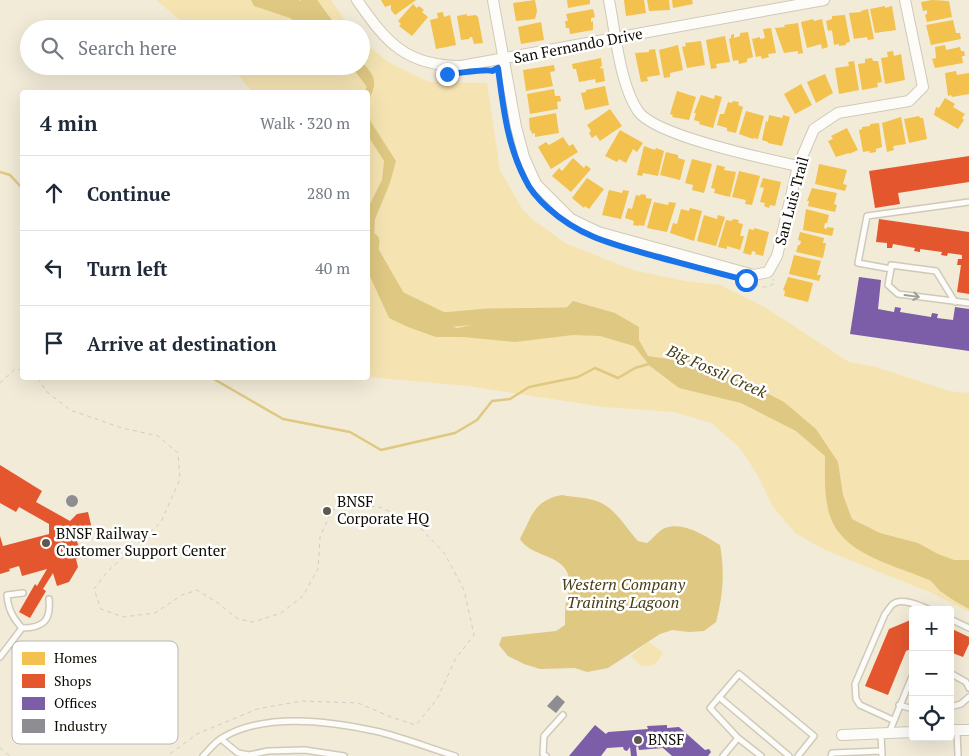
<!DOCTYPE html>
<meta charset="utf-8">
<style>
:root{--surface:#fff;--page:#f2f2f3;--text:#1f2937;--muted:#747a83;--line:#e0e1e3}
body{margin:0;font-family:"PT Serif",serif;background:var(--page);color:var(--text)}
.controls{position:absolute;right:15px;bottom:15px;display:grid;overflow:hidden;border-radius:5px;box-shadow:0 5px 20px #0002}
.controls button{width:45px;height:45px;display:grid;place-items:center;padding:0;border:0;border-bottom:1px solid var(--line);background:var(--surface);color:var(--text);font:25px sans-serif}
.stop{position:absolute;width:15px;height:15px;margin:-11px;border:4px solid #1a73e8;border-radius:50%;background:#fff}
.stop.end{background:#1a73e8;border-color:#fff;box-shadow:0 1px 5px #0008}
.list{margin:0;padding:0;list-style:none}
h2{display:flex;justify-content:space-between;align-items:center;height:65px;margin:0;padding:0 20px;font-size:21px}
h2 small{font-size:16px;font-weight:400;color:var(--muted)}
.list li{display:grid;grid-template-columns:32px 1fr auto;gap:15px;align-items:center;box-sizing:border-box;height:75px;padding:0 20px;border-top:1px solid var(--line)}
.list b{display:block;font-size:19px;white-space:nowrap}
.list em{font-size:16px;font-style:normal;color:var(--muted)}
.icon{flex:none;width:28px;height:28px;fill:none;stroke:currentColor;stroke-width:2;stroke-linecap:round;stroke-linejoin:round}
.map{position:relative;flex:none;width:969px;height:756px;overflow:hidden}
.search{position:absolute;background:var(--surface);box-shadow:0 5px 20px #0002;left:20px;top:20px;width:350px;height:55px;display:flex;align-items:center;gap:12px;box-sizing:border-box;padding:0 18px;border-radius:28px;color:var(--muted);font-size:19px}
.panel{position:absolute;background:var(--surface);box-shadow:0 5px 20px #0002;left:20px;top:90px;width:350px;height:290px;border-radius:5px}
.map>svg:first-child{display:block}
</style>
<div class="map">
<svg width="969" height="756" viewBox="0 0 969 756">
<rect width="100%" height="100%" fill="#f2ebd8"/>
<path fill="#f5e4b2" d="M156,0H331L351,29H191Z
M361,41L390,63L429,82L487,83L500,170L521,207L532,219L565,243L633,270L685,281L721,285L763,306L849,362L876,367L949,391L969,393V612L934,594L825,550L795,533L773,507L758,476L740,448L711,423L674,412L604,407L468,386L368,377V92H252L231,66H361Z
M648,642L663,652C657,664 656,666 642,666L631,656Z"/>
<path fill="#dec882" d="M251,0H299L329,29H304L290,18L254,6Z
M361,61C377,78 377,82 368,103V92H364L367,87L351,66H361Z
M368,110L371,122L396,161L390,183L375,219L374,240L378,274L397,301L424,317L457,328L507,318L521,320L562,312L573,301L615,313L639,327V340L648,356L668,359L690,357L711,364L784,402L816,429L838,462L843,495L852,519L880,533L918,543L938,554L954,560H969V609C960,604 951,599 943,593C937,590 935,583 929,580C894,564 838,555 828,509C824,492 825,474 825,456L796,431L741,403L679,388L650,366L634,346L600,336L573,335L515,342L463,337H436L408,327L389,318L368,272V208L382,180L384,161L368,136Z
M562,495C572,497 583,497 593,500C613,504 625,527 638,541L647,543C653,539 659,530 665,528C684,521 705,536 720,545C725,572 723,596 716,622L704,631L689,632L672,630L660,634L608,668L587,672L575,668L540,669L524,664L508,656L499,645L502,637L556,631L565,625C565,617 565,609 566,601C567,597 569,591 570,586C570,552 533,560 520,539C532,516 534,500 562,495Z"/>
<path fill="#f2c14e" d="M381,0H416L395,15L391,10V5L385,7Z
M535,0L537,11L535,19L516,21L513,3Z
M567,0H590V4L568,8Z
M624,0H644L646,13L626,16Z
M647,0H669L670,10L649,11Z
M672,0H692L693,4L673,8Z
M932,0L949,1L952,17L927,22L925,15L927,14V10L923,11L921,2Z
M413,4L417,8L419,6L424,10L422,12L428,17L412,36L399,26L401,24L398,21Z
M885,6V8L892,6L896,30L875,33L870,9Z
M593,9L595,17L591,18V22L593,21V30L570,34L569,28H566L565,21H568L566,14Z
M868,9L874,39L868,40L867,37L854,39L849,13L861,12V11Z
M443,12L444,17L450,15L456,45L436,49L430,20L438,18L437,13Z
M467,14V16L476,15L478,17L483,43L474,44L472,37H470L469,39L461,40L457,16Z
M845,15L850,42L846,43V45L839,46V44L834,45L832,30L828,31L826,21L832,19V16Z
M813,19L814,21L822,19L828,47L822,49L821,44L807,48L801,22Z
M953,20L956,33H960L961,39L931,45L926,25Z
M541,22L544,40L521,44L518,27Z
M798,23L803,53L798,54V51L784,53L775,28L785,27L784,25Z
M771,28L776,53L768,54L769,57L762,59L761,56L756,57L752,39L760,37V39L765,38L763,29Z
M748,32L753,57L747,59V62L739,64L738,60L733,61L729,39L731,38V35L734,34V38L740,36V33Z
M725,36L730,62L716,64L717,68L711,69L706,40Z
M701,41L705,65L687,68L682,47L686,46L685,43Z
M678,45L683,70L670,73V77L664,78L659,50Z
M945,45L946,50L960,47L961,51H964L965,56H962L963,63L935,68L932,59L936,58L935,47Z
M655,49L660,75L647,77L648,81L641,82L635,53L649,52V50Z
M893,51L894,56L901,54L905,80L885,84L881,58L888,57L887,52Z
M601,58L602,66L600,67L601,69L603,68L605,81L596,83L595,79L579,82L576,69H573L572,64Z
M872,58L873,61H878L882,82L877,83L878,87L862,90L858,64L865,63V59Z
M854,61L859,90L839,94L835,68L849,66L848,62Z
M554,65L555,71L550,72L553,86L526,91L523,70Z
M956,71L957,75L969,73V94L952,97L951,95L948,96L945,73Z
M825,74L833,93L816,103L807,82Z
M801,84L812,105L795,114L784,94Z
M605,86L609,105L585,110L581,93L586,92V90Z
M554,89L555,96H560L561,101L557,102L558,109L530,114L527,94Z
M677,91L696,97L689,120L672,117L673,115L670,114Z
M701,95L714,99L715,95L722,97L713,128L699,124L700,122L694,120L696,113H694Z
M945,98L955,104L953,107L965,114L962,118L964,120L958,129L934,115L936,107L939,108Z
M733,101L739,102L738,105L743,107L736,133L727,131V128L717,125L720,114H724L728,102L732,103Z
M610,109L622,126L600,141L596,135L592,138L589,133L591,131L587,125Z
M746,111L764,116L758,139L753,138V139L739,134Z
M556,113L559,133L535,137V133L532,134L531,130L530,131L529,118Z
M769,115L782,118L783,115L790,117L782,146L768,143V142L762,140L766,121L768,122Z
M919,116L920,118H923L927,139L909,143L904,119Z
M901,117L906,144L893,146L894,150L887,152L882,123Z
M879,123L882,147L876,149V152L870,153L869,151L863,152L859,130L862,129V127L870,126V124Z
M847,128L858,150L849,154V153L836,157L828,141L833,139L831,136Z
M620,130L643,143L637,152L633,149L626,163L619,159L617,162L605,156Z
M563,137L569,146L573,144L578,152L551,169L538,147L546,142L549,145Z
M644,146L655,150L656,148L664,151L658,176L643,173L642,176L637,175Z
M666,152L678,155V158L685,160L680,180L660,175Z
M573,158L584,168L586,165L591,169L571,192L552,176L559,168L562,171Z
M692,159L712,164L704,193L692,190L693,185L685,183Z
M819,164L847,170L843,184L847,185L845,191L815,184Z
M717,165L725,167L724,170L736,172L730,197L714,193L715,189L711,188Z
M739,171L760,176L752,205L745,204L746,200L732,197Z
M587,178L604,189L589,209L585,206L584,208L572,198Z
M763,178L781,182L775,206L770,205L769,208L764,206L765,203L760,202L764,188L760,187Z
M812,188L837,193L834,204L837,205L835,212L808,206L809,201H807Z
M609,190L622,193L623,190L629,191L621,219L602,215Z
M641,194L646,195V198L652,199L644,226L639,225V226L633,225L634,221L625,218L628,208L632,209L636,195L640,196Z
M654,202L668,205L669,202L676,203L667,232L647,228Z
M690,208L702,211L694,241L670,233L673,223L677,224L681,209L689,211Z
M806,209L829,215L827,223H825L824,228L827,229V227L834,228L832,236L803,230Z
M704,215L717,219L718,215L725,217L716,246L697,241Z
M733,219L739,220L738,223L743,224L740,236H744L740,250L727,246V249L718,247L726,220L732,221Z
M754,228L769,232L763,256L755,254L756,252L752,251L751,255L743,253L749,229L754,230Z
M800,232L824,238L823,243H826L823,258L796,252L798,245H800L801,241L798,240Z
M794,255L821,261L817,275H821L819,281L789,274Z
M788,277L813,283L808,302L784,296L785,291L783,290Z"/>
<path fill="#e4572e" d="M969,156V182L898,193L900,204L875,208L869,171Z
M879,219L969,232V294L957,292L961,265H957L958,259H962V255L948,253L947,256L941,255L942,252L920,249V252L914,251L915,248L893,244L892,248H887V243L876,242Z
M0,465L42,491L36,502L70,521L77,514L88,512L93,533L76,538L82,557L76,559L78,567L69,582L57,586L53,573L43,589L46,591L30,618L19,612L35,584L37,586L47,569L22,576L19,566L9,569L10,571L0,574V536L3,546L49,534V524L19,507L16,512L0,503Z
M913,619V648L906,651L888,695L865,686L889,629Z
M950,628L969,637V644L963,657L950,652Z"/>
<path fill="#7b5ea7" d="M859,277L881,280L878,309L894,312L895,307L901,308L900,312L931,317L932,313L938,314L937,318L953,320L955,307L969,309V351L850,334Z
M595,725L606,734L608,732L648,729L647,726L667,725V728L679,727L705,750L709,749L711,752L708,756H672L663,748L639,750L638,746L636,747L637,756H631L630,747L627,751L624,750L623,747L607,748L601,756H569Z"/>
<path fill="#8d8d92" d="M66 501a6 6 0 1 1 12 0a6 6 0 1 1-12 0Z
M557,695L565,702L556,713L547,706Z"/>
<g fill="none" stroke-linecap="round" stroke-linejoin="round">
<path stroke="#dec882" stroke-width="2.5" d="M0,172L10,175L22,188
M212,378L283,419L350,432L381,450L455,433L477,420L492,401L510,399L529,387L578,377L595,368L618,378L635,368L649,364"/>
<path stroke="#dec882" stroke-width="15" d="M308,0L329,29
M372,241L371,251L398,298L443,320L488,316L566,315"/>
<g stroke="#cfc9ba" stroke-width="8">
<path id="service" d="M891,269L888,285L898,294L969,303
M955,302L936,271L891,265V269L858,263L867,216L969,202
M950,619L969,628
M22,628C13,618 8,609 7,595L23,593
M0,657L22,628C44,628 51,620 49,599
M950,673L966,682L969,688
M719,697L789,756
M899,705L913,709
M950,707L961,704L969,697
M893,720L860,705L856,699L855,684L885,614C888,611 890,606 893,604C902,597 921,606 930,610
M957,730L958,756
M889,733L913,674
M881,734L882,756
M221,739L238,753L249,755L268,751L305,750L344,756
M203,756C209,750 215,742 222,738C265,712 329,721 375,731C402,737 429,748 455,756
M546,756L543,754L544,736L563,715
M723,756L738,738
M761,756L738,738L710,708L739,674L814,736L798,756
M831,756L832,753L882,751"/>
</g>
<g stroke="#cfc9ba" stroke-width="12">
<path id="minor" d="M357,0C386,42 406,66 461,66L824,0
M493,0L516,127L524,157L536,184L571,219L598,232L754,275L768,272L777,256L798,166L814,129L838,113L909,101L923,87L905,0
M609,0C615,31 620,85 638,111C655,136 766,159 798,166
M950,730H969
M842,735L913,732"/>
</g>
<path stroke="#cfcdc8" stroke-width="1" stroke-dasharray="4 4" stroke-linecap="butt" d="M755,284C763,289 768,287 775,283L773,279
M38,378L46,391L70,410L122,428L158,436L178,453L180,479L161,522L107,572L94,589L101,609L123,617L155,613L182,595L197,590L218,603L238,619L253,622L281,613L303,596L318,569L320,537L332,510L351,504L379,507L416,523L445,554L464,590L474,635L456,658L437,699L416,725L391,717L358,703L302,701L257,709L197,734L167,756
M0,383L15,369L22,370
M0,748L10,756"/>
<use href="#service" stroke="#fdfcf9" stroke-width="5"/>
<use href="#minor" stroke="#fdfcf9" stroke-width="10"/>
</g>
<defs><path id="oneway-shaft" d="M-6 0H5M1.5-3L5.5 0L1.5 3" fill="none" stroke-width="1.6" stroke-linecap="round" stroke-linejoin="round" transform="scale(1.25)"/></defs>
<use stroke="#9e9c96" href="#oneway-shaft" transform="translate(912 296) rotate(8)"/>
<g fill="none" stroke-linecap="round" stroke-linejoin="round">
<path stroke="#1a73e8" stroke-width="6" d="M447,74C456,74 487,68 492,71L498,68C503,105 507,145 525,179C530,190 539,200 548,208C581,238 616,245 658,257C688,265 717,273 746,280"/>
</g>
<g fill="#5e594d" stroke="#fff" stroke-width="2">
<circle cx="327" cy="511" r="5"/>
<circle cx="46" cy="543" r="5"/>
<circle cx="638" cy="740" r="5"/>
</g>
<g text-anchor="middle" stroke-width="5" stroke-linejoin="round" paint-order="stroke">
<g font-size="15" fill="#0f0b02" stroke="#fff">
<text transform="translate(578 46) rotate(-11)" y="5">San Fernando Drive</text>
<text transform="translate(792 201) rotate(-75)" y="5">San Luis Trail</text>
</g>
<g font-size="15" fill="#0f0b02" stroke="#fff" text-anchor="start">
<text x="337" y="507">BNSF<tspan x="337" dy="17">Corporate HQ</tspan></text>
<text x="56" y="539">BNSF Railway -<tspan x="56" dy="17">Customer Support Center</tspan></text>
<text x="648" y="745">BNSF</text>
</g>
<g font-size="16" font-style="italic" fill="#493d15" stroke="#fff">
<text transform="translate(717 371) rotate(24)" y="6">Big Fossil Creek</text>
<text x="623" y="590">Western Company<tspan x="623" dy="18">Training Lagoon</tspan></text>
</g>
</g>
<rect x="12" y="641" width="166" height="103" rx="8" fill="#fff" stroke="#b7b6b3" stroke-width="1"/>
<rect x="22" y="652" width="23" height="13" fill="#f2c14e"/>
<rect x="22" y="674" width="23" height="14" fill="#e4572e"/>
<rect x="22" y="697" width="23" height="13" fill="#7b5ea7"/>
<rect x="22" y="719" width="23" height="14" fill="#8d8d92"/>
<g font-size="14" fill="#0f0b02">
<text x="54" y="663">Homes</text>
<text x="54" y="686">Shops</text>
<text x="54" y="708">Offices</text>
<text x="54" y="731">Industry</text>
</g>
</svg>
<div class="controls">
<button>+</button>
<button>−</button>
<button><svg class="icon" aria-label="locate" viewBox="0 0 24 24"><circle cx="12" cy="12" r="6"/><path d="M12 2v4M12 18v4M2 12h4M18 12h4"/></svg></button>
</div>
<div class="stop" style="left:746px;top:280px"></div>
<div class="stop end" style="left:447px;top:74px"></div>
<div class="search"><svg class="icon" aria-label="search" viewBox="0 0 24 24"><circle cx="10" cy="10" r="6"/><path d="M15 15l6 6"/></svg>Search here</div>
<section class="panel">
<h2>4 min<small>Walk · 320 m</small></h2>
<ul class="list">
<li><svg class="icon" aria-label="ahead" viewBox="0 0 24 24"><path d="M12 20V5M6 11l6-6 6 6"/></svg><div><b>Continue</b></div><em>280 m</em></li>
<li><svg class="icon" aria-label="left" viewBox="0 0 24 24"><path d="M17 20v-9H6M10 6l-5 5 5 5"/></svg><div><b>Turn left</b></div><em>40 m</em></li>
<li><svg class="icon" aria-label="arrive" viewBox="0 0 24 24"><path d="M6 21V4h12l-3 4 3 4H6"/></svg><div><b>Arrive at destination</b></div></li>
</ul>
</section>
</div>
